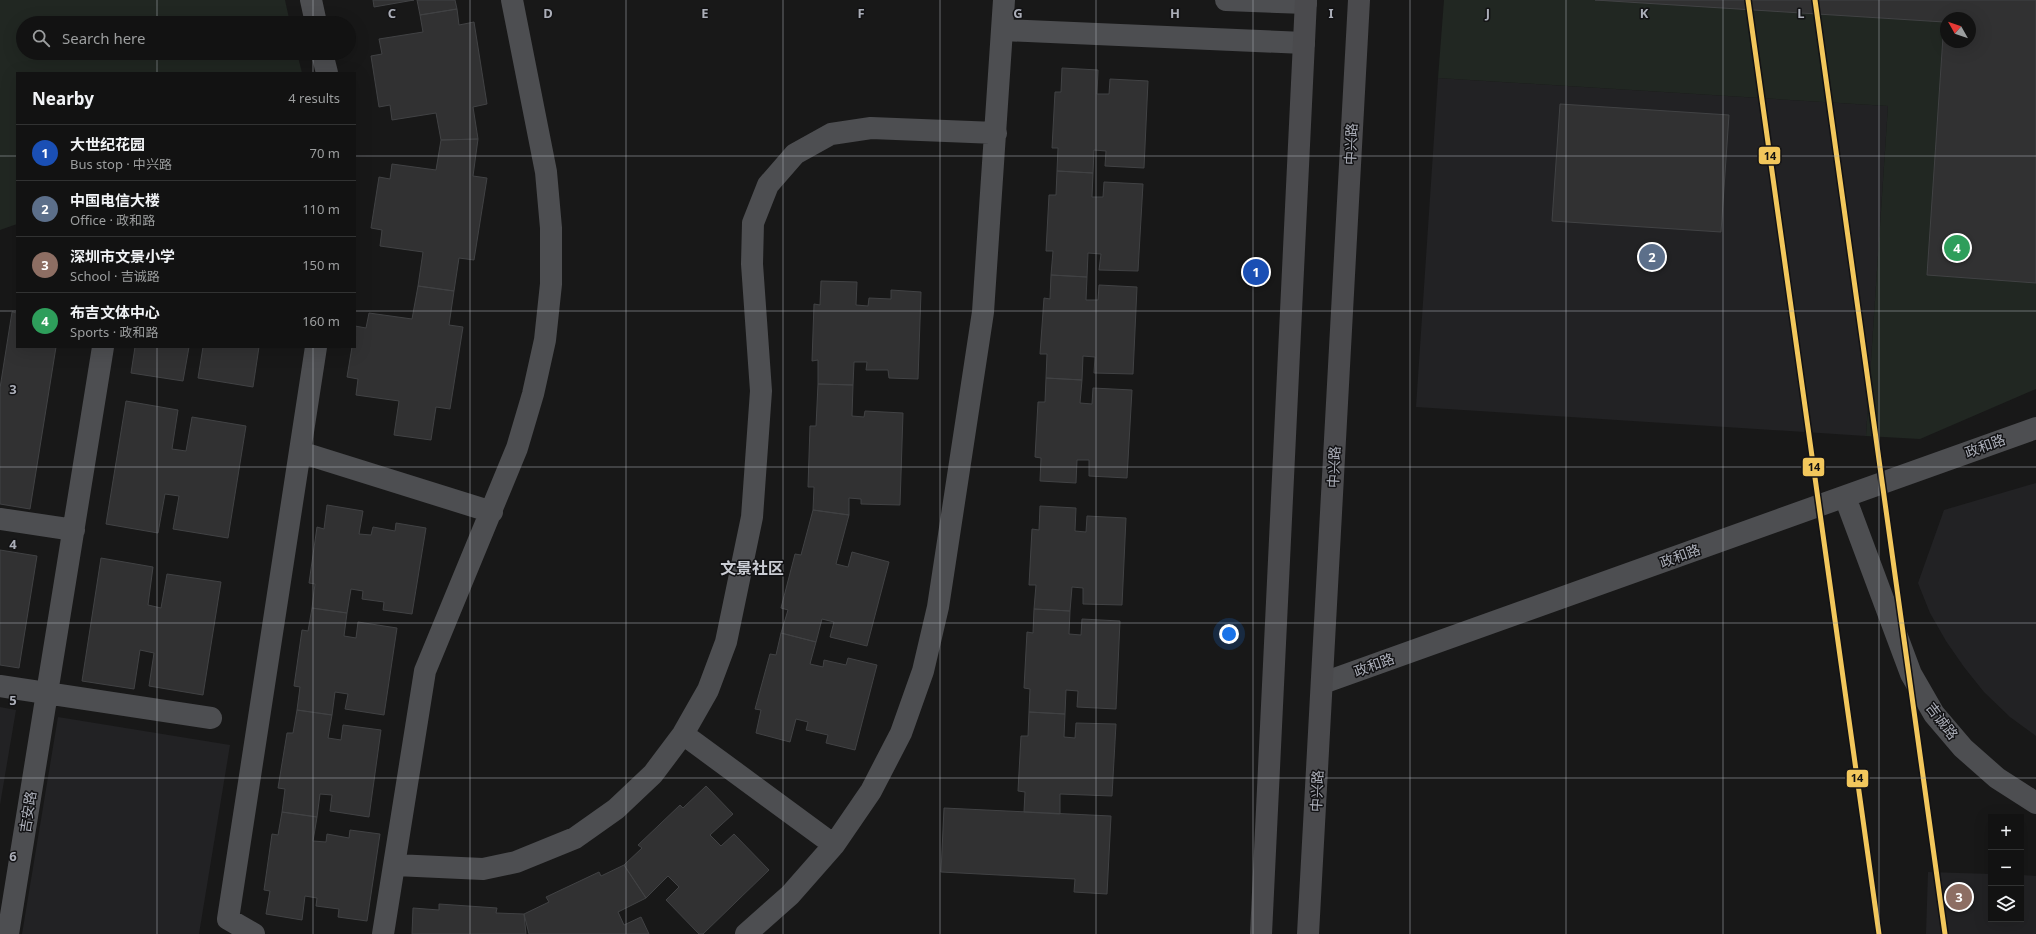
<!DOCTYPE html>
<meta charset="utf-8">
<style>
:root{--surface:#121212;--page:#1b1b1b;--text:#f1f3f6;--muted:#9c9e9f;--line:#313232;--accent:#8c9099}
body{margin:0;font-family:"Noto Sans","Noto Sans SC",sans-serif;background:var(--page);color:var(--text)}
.controls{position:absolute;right:12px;bottom:12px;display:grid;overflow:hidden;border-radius:0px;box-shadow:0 4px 16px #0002}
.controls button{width:36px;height:36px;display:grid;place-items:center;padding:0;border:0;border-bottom:1px solid var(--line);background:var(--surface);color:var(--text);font:20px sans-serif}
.compass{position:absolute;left:1940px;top:12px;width:36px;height:36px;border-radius:50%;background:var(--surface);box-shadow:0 4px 16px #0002;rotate:310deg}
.you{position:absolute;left:1229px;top:634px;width:14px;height:14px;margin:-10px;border:3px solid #fff;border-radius:50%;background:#1a73e8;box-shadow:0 0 0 6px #1a73e833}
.badge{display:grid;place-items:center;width:26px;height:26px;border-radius:50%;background:var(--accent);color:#fff;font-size:13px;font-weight:700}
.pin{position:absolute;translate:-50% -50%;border:2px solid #fff;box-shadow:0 1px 4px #0006}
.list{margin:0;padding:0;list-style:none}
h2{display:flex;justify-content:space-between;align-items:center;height:52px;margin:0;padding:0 16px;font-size:17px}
h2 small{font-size:13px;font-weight:400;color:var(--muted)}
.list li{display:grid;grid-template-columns:26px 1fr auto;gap:12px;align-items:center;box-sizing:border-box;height:56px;padding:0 16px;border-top:1px solid var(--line)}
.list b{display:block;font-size:15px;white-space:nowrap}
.list p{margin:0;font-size:13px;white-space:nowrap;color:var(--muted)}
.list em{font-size:13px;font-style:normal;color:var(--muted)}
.icon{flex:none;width:22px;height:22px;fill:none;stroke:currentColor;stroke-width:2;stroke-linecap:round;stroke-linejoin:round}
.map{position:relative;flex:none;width:2036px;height:934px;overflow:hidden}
.search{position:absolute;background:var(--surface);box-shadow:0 4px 16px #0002;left:16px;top:16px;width:340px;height:44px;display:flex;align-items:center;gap:10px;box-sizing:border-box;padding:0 14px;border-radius:22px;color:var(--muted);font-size:15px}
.panel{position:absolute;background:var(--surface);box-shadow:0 4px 16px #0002;left:16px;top:72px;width:340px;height:276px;border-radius:0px}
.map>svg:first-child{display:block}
</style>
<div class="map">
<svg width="2036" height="934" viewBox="0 0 2036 934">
<rect width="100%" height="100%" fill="#181818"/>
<path fill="#222224" d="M1438,78L1888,106L1866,436L1416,407Z
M2036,483V736L2010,717L1984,692L1964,667L1946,641L1930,613L1918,583L1944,510Z
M0,707L16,710L0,805Z
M58,717L230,745L199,934H22Z
M1928,872L1991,874V919H2021V875L2036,876V934H1926Z"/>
<path fill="#212722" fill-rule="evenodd" d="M0,0H285L290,23H23V53H297L302,73H17V224L0,230Z
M1444,0H2036V389L1920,439L1866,436L1888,106L1438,78ZM1946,18H1970V42H1946Z"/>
<path fill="#313132" stroke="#414244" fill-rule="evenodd" d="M373,0H414L374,7Z
M417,0H455L457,9L420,15Z
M1595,0H2036V283L1927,275L1944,22ZM1946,18H1970V42H1946Z
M457,9L459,25L474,22L487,104L473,107L478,139L441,140L436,113L392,120L390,105L379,107L371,56L382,54L379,39L423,32L420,15Z
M1062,68L1098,70L1097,94H1109L1110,79L1148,81L1144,168L1105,166L1106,151L1094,150L1093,173L1057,171L1058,148H1052L1055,92H1061Z
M1560,104L1729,115L1721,232L1552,221Z
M478,139L473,176L487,178L474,260L459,258L454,291L418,286L423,252L380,246L382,230L371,228L379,177L390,179L392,164L436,170L441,140Z
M1057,171L1093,173L1092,197H1103L1104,182L1143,184L1138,271L1099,270L1101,254L1088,253L1087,277L1051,275L1053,251H1046L1049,195H1056Z
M1051,275L1087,277L1086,300H1098L1099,285L1137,287L1133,374L1094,373L1095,357L1083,356L1082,380L1046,378L1047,354H1040L1044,298L1050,299Z
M821,281L857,282L856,305L868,306L869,298L891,299V290L921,292L918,379L889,378L888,370H866L867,362H854L853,385L818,384V360L812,361L814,304L820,305Z
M418,286L454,291L449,325L463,327L450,409L436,407L431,440L394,435L399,401L356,395L358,379L347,377L352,347H355V326L366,328L369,313L412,319Z
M12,312L17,313V347H56L30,509L0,504V388Z
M135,347H189L183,381L131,373Z
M203,347H259L253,387L198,378Z
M1046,378L1082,380L1080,403L1092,404L1093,388L1132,390L1127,478L1089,476V460H1077L1076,483L1040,481L1041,458L1035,457L1038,402H1045Z
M818,384L853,385L852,416L864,417L865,411L903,413L900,505L861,504V499L849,498V515L813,510L814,487H808L810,426H816Z
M126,401L178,410L172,449L186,451L192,417L246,426L228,538L173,529L179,496L165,494L158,533L106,524Z
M327,505L363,511L359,534L371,535L373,527L395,531L396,523L426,528L412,614L383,610L384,602L362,599L363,591L351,589L347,613L312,608L315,584L309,583L317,527L324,529Z
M1040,506L1076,508L1075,531L1086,532L1087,516L1126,518L1122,605L1083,604V588L1072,587L1070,611L1034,609L1036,585H1029L1032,529L1039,530Z
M813,510L849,515L836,564L848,567L852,552L889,562L867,646L830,637L834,622L822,619L816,642L781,633L788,610L781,608L795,554L801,555Z
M0,550L37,556L19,668L0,665Z
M101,558L153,567L148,605L161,608L167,574L221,582L203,695L149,686L154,653L140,650L134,689L82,681Z
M312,608L347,613L344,636L356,638L358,622L397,628L384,715L345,709L348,694L335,692L332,715L297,710L300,687L294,686L302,630L308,631Z
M1034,609L1070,611L1069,634L1081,635L1082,619L1120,621L1116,709L1077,707L1078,691L1066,690L1065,714L1029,712L1030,689L1024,688L1027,632L1033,633Z
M781,633L816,642L810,664L823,667L824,660L846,665L848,658L877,665L855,750L826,743L828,735L806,730L808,722L796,719L790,742L756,733L761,710L755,709L770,654L776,655Z
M297,710L332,715L328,738L341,740L343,725L381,730L369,817L330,811L332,795L320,794L317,817L282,812L285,789L278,788L287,733H293Z
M1029,712L1065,714L1064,737L1075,738L1076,723L1116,724L1112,796L1060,794V814L1024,812L1025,792L1018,791L1021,736H1028Z
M706,786L733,814L710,835L721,846L734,834L769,870L703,934H699L666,900L679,887L668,876L646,898L624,865L642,848L638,845L680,805L683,808Z
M944,808L1111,816L1107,894L1074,892L1075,879L941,872Z
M282,812L317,817L313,841L326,842L327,834L349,838L350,830L380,834L367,921L338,917L339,909L316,906L317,898L305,896L302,920L266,914L270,891L264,890L272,834L278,835Z
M624,865L646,898L618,912L624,925L641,917L649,934H529L524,914L549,902L546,897L599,872L601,876Z
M439,904L497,908L496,913L524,914L526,934H412L413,908L439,910Z"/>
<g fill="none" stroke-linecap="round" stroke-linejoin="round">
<path stroke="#4d4e51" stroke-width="22" d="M311,0L316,23
M1226,0L1306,3
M1003,30L1304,43
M322,53L327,73
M300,452L492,512
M1845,497L1911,674L1934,714L1963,748L1997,778L2036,803
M0,519L74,530
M1323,683L2036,428
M0,686L211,718
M683,734L834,845
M395,865L483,869L516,862L575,838L616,809L653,774L683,734L708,690L726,642L752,517L761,391L752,264L753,223L768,185L795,154L831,134L871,128L996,133
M8,934L103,347
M254,934L228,919L316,347
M383,934L425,671L517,448L533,394L545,340L551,284V228L546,172L512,0
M746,934L790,895L834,845L871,791L901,733L923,671L938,607L983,312L1004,0"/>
<path stroke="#4a4a4d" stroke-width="22" d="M1261,934L1306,0
M1308,934L1359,0"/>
<g stroke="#121214" stroke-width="8">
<path id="metro-1" d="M1748,0L1879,934
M1815,0L1945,934"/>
</g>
<use href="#metro-1" stroke="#f2c75c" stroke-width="5"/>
</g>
<path fill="none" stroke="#abaeb8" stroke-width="1" stroke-opacity="0.55" d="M157,0V23M313,0V23M470,0V934M626,0V934M783,0V934M940,0V934M1096,0V934M1253,0V934M1410,0V934M1566,0V934M1723,0V934M1879,0V934M157,53V73M313,53V73M0,156H17M355,156H2036M0,311H17M355,311H2036M157,347V934M313,347V934M0,467H2036M0,623H2036M0,778H2036"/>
<g text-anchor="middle" stroke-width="3" stroke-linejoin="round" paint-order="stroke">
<g font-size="14" fill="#abaeb8" stroke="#121214">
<text transform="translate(1351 144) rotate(-87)" y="5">中兴路</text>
<text transform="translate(1985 446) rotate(-20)" y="5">政和路</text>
<text transform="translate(1334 467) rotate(-87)" y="5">中兴路</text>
<text transform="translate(1680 556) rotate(-20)" y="5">政和路</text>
<text transform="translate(1374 665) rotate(-20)" y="5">政和路</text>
<text transform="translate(1942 721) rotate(53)" y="5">吉诚路</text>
<text transform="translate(1317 791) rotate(-87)" y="5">中兴路</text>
<text transform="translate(28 812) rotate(-81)" y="5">吉安路</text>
</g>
<g font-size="16" font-weight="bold" fill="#cbcdd4" stroke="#121214">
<text x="752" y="574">文景社区</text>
</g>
</g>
<g font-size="13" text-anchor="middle" font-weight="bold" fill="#abaeb8" stroke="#121214" stroke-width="3" stroke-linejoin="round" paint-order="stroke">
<text x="392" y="18">C</text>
<text x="548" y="18">D</text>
<text x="705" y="18">E</text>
<text x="861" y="18">F</text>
<text x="1018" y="18">G</text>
<text x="1175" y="18">H</text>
<text x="1331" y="18">I</text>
<text x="1488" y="18">J</text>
<text x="1644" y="18">K</text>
<text x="1801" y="18">L</text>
<text x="13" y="394">3</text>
<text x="13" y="549">4</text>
<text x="13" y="705">5</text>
<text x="13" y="861">6</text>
</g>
<g stroke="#121214" stroke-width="1.5">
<rect x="1758" y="146" width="23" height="19" rx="4" fill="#f2c75c"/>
<rect x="1802" y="457" width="23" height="20" rx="4" fill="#f2c75c"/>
<rect x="1846" y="769" width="23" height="19" rx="4" fill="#f2c75c"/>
</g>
<g font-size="11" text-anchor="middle" font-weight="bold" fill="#111">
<text x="1770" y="160">14</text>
<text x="1814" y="471">14</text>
<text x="1857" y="782">14</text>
</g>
</svg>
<div class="controls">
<button>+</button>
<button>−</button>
<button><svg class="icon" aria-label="layers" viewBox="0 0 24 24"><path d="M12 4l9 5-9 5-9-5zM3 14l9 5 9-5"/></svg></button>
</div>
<svg class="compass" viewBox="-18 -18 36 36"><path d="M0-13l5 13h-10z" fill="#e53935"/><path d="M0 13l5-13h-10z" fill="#9c9e9f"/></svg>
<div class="you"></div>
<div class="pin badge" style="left:1256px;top:272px;background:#1a4fb4">1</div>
<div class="pin badge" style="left:1652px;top:257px;background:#5c6f8a">2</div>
<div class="pin badge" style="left:1959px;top:897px;background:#8d6e63">3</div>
<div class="pin badge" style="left:1957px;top:248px;background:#2e9e5b">4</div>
<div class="search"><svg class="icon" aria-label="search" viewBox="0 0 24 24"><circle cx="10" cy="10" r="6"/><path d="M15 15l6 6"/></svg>Search here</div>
<section class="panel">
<h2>Nearby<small>4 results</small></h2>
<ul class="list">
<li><span class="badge" style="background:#1a4fb4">1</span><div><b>大世纪花园</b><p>Bus stop · 中兴路</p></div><em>70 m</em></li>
<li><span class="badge" style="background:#5c6f8a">2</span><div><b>中国电信大楼</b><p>Office · 政和路</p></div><em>110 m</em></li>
<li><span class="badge" style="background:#8d6e63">3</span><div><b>深圳市文景小学</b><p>School · 吉诚路</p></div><em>150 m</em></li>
<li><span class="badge" style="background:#2e9e5b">4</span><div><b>布吉文体中心</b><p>Sports · 政和路</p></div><em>160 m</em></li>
</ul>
</section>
</div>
